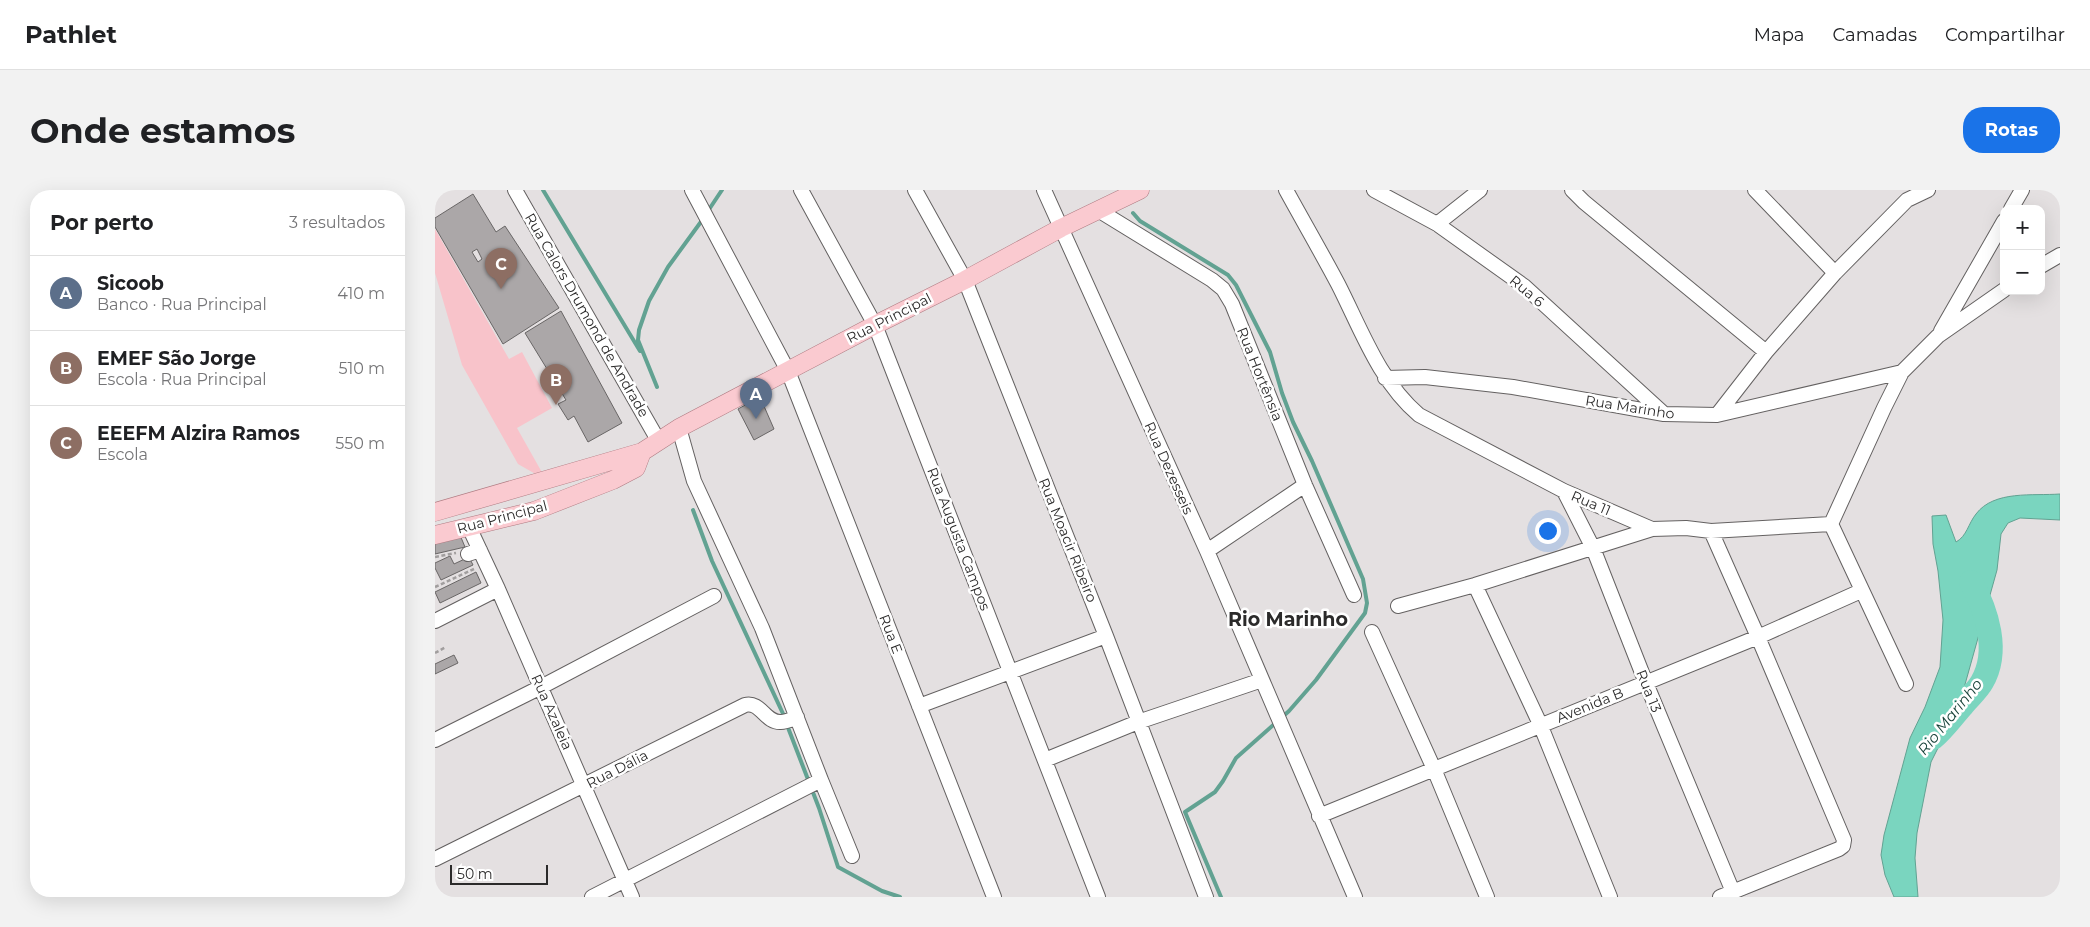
<!DOCTYPE html>
<html lang="pt">
<meta charset="utf-8">
<style>
:root{--surface:#fff;--page:#f2f2f2;--text:#202124;--muted:#757577;--line:#e0e0e0;--accent:#1a73e8}
body{margin:0;font-family:Montserrat,sans-serif;background:var(--page);color:var(--text)}
.controls{position:absolute;right:15px;top:15px;display:grid;overflow:hidden;border-radius:10px;box-shadow:0 5px 20px #0002}
.controls button{width:45px;height:45px;display:grid;place-items:center;padding:0;border:0;border-bottom:1px solid var(--line);background:var(--surface);color:var(--text);font:25px sans-serif}
.scale{position:absolute;left:15px;bottom:12px;width:98px;box-sizing:border-box;padding-left:5px;border:2px solid #2b2a2a;border-top:0;font-size:14px;line-height:18px;white-space:nowrap;color:#2b2a2a;-webkit-text-stroke:4px #fff;paint-order:stroke}
.you{position:absolute;left:1112px;top:340px;width:18px;height:18px;margin:-12px;border:4px solid #fff;border-radius:50%;background:#1a73e8;box-shadow:0 0 0 8px #1a73e833}
.badge{display:grid;place-items:center;width:32px;height:32px;border-radius:50%;background:var(--accent);color:#fff;font-size:16px;font-weight:700}
.pin{position:absolute;translate:-50% -41px;filter:drop-shadow(0 1px 2px #0008)}
.pin::after{content:'';position:absolute;top:26px;width:18px;height:15px;background:inherit;clip-path:polygon(0 0,100% 0,50% 100%)}
.list{margin:0;padding:0;list-style:none}
h2{display:flex;justify-content:space-between;align-items:center;height:65px;margin:0;padding:0 20px;font-size:21px}
h2 small{font-size:16px;font-weight:400;color:var(--muted)}
.list li{display:grid;grid-template-columns:32px 1fr auto;gap:15px;align-items:center;box-sizing:border-box;height:75px;padding:0 20px;border-top:1px solid var(--line)}
.list b{display:block;font-size:19px;white-space:nowrap}
.list p{margin:0;font-size:16px;white-space:nowrap;color:var(--muted)}
.list em{font-size:16px;font-style:normal;color:var(--muted)}
.map{position:relative;flex:none;width:1625px;height:707px;overflow:hidden;border-radius:20px}
header{display:flex;align-items:center;gap:30px;box-sizing:border-box;height:70px;padding:0 25px;background:var(--surface);border-bottom:1px solid var(--line)}
header strong{font-size:24px}
nav{display:flex;gap:28px;margin-inline-start:auto;font-size:18px}
.intro{display:flex;align-items:center;justify-content:space-between;box-sizing:border-box;height:120px;padding:0 30px}
h1{margin:0;font-size:35px}
.button{padding:12px 22px;border-radius:20px;background:var(--accent);color:#fff;font-size:18px;font-weight:700}
main{display:flex;gap:30px;padding:0 30px}
aside{flex:1;background:var(--surface);border-radius:20px;box-shadow:0 5px 20px #0002}
.map>svg:first-child{display:block}
</style>
<header>
<strong>Pathlet</strong>
<nav><a>Mapa</a><a>Camadas</a><a>Compartilhar</a></nav>
</header>
<div class="intro"><h1>Onde estamos</h1><a class="button">Rotas</a></div>
<main>
<aside>
<h2>Por perto<small>3 resultados</small></h2>
<ul class="list">
<li><span class="badge" style="background:#5c6f8a">A</span><div><b>Sicoob</b><p>Banco · Rua Principal</p></div><em>410 m</em></li>
<li><span class="badge" style="background:#8d6e63">B</span><div><b>EMEF São Jorge</b><p>Escola · Rua Principal</p></div><em>510 m</em></li>
<li><span class="badge" style="background:#8d6e63">C</span><div><b>EEEFM Alzira Ramos</b><p>Escola</p></div><em>550 m</em></li>
</ul>
</aside>
<div class="map">
<svg width="1625" height="707" viewBox="0 0 1625 707">
<rect width="100%" height="100%" fill="#e4e0e1"/>
<path fill="#f8c3ca" d="M0,39L74,169L87,162L117,218L82,238L109,286H104L83,274L27,175L0,83Z"/>
<path fill="#7ad5bf" stroke="#62a292" d="M1625,304V330L1585,328L1573,333L1566,344L1562,380L1529,498L1519,526L1496,572L1482,643L1480,668L1483,707H1459L1450,685L1446,665L1449,645L1475,548L1490,517L1505,477L1508,430L1503,381L1498,354L1497,326L1511,325L1521,352C1532,346 1533,334 1541,324C1559,300 1598,306 1625,304Z"/>
<g fill="none" stroke-linecap="round" stroke-linejoin="round">
<path stroke="#62a292" stroke-width="4" d="M108,0L205,161
M273,21L287,0
M698,23L705,31L793,85L801,95L835,162L847,203L858,232L877,271L928,389L932,413L930,423L881,490L854,521L801,568L788,591L780,602L750,622L786,707
M222,197L203,150L204,140L214,111L233,77L268,29
M258,320L277,371L350,528
M352,535L384,618L403,677L447,701L465,707"/>
<path stroke="#7ad5bf" stroke-width="24" d="M1498,548C1509,539 1518,526 1527,516C1533,508 1542,501 1547,492C1565,461 1552,421 1536,392"/>
</g>
<path fill="#aba7a8" stroke="#696666" fill-rule="evenodd" d="M38,4L61,42L70,36L124,118L68,154L0,37V28ZM42,59L47,69L43,72L37,62Z
M126,121L187,233L153,252L139,226L133,230L123,214L131,210L90,143Z
M325,207L339,239L319,250L303,219Z
M25,345L30,357L0,364V351Z
M15,366L19,374L34,367L38,375L6,390L0,378V373Z
M41,382L46,393L5,413L0,402Z
M19,465L23,473L0,484V474Z"/>
<g fill="none" stroke-linecap="round" stroke-linejoin="round">
<g stroke="#646161" stroke-width="16">
<path id="minor" d="M80,0L223,250
M257,0L353,181L559,707
M366,0L440,135L663,707
M480,0L530,90L671,446L771,707
M609,0L772,361L920,707
M851,0C868,31 886,62 903,94C926,139 944,191 984,225L1129,301L1217,339L1251,338L1276,341L1396,334
M939,0L1002,34L1089,96L1229,224
M1137,0L1149,12L1331,162
M1320,0L1400,83
M1576,19L1587,0
M663,20L777,90L788,99L797,114L870,295L919,405
M1002,34L1045,0
M1606,76L1625,65
M1506,141L1569,31
M950,188L990,187L1078,197L1229,224L1282,225L1467,182
M1282,225L1331,162L1400,83L1472,10L1493,0
M1129,301L1158,358L1211,493L1298,702
M1396,334L1449,218L1467,182L1503,146L1569,100
M1396,334L1471,494
M34,337L63,399L197,707
M1276,341L1323,447L1409,650L1408,656L1404,659L1285,707
M772,361L870,295
M33,364L45,360
M1040,395L1105,534L1175,707
M963,416L1040,395L1217,339
M0,431L63,399
M937,442L999,579L1052,707
M484,516L671,446
M0,550L106,497L279,406
M610,570L703,532L827,490
M386,590L417,666
M884,626L1323,447L1426,401
M0,669L310,515C326,511 330,533 346,532C351,532 357,529 362,527
M157,707L386,590L327,438L259,291L244,238"/>
</g>
<g stroke="#af7b82" stroke-width="19">
<path id="major" d="M0,322L207,262L244,238L440,135L530,90L626,38L705,0
M0,345L99,321L178,290L201,278L207,262"/>
</g>
<path stroke="#a19e9e" stroke-width="2.5" stroke-dasharray="4 2.5" stroke-linecap="butt" d="M0,367L21,363
M0,397L39,379
M0,463L11,457"/>
<use href="#minor" stroke="#fff" stroke-width="14"/>
<use href="#major" stroke="#facad0" stroke-width="18"/>
</g>
<g text-anchor="middle" stroke-width="5" stroke-linejoin="round" paint-order="stroke">
<g font-size="14" fill="#2b2a2a" stroke="#fff">
<text transform="translate(1092 101) rotate(40)" y="5">Rua 6</text>
<text transform="translate(152 125) rotate(60)" y="5">Rua Calors Drumond de Andrade</text>
<text transform="translate(454 128) rotate(-27)" y="5">Rua Principal</text>
<text transform="translate(825 184) rotate(68)" y="5">Rua Hortênsia</text>
<text transform="translate(1195 217) rotate(9)" y="5">Rua Marinho</text>
<text transform="translate(734 278) rotate(66)" y="5">Rua Dezesseis</text>
<text transform="translate(1156 313) rotate(23)" y="5">Rua 11</text>
<text transform="translate(67 327) rotate(-15)" y="5">Rua Principal</text>
<text transform="translate(524 349) rotate(69)" y="5">Rua Augusta Campos</text>
<text transform="translate(633 350) rotate(68)" y="5">Rua Moacir Ribeiro</text>
<text transform="translate(456 444) rotate(69)" y="5">Rua E</text>
<text transform="translate(1214 501) rotate(68)" y="5">Rua 13</text>
<text transform="translate(1155 515) rotate(-22)" y="5">Avenida B</text>
<text transform="translate(117 522) rotate(66)" y="5">Rua Azaleia</text>
<text transform="translate(182 579) rotate(-27)" y="5">Rua Dália</text>
</g>
<g font-size="15" font-style="italic" fill="#1a443b" stroke="#fff">
<text transform="translate(1515 527) rotate(-51)" y="5">Rio Marinho</text>
</g>
<g font-size="19" font-weight="bold" fill="#2b2a2a" stroke="#fff">
<text x="853" y="436">Rio Marinho</text>
</g>
</g>
</svg>
<div class="controls">
<button>+</button>
<button>−</button>
</div>
<div class="scale">50 m</div>
<div class="you"></div>
<div class="pin badge" style="left:321px;top:229px;background:#5c6f8a">A</div>
<div class="pin badge" style="left:121px;top:215px;background:#8d6e63">B</div>
<div class="pin badge" style="left:66px;top:99px;background:#8d6e63">C</div>
</div>
</main>
